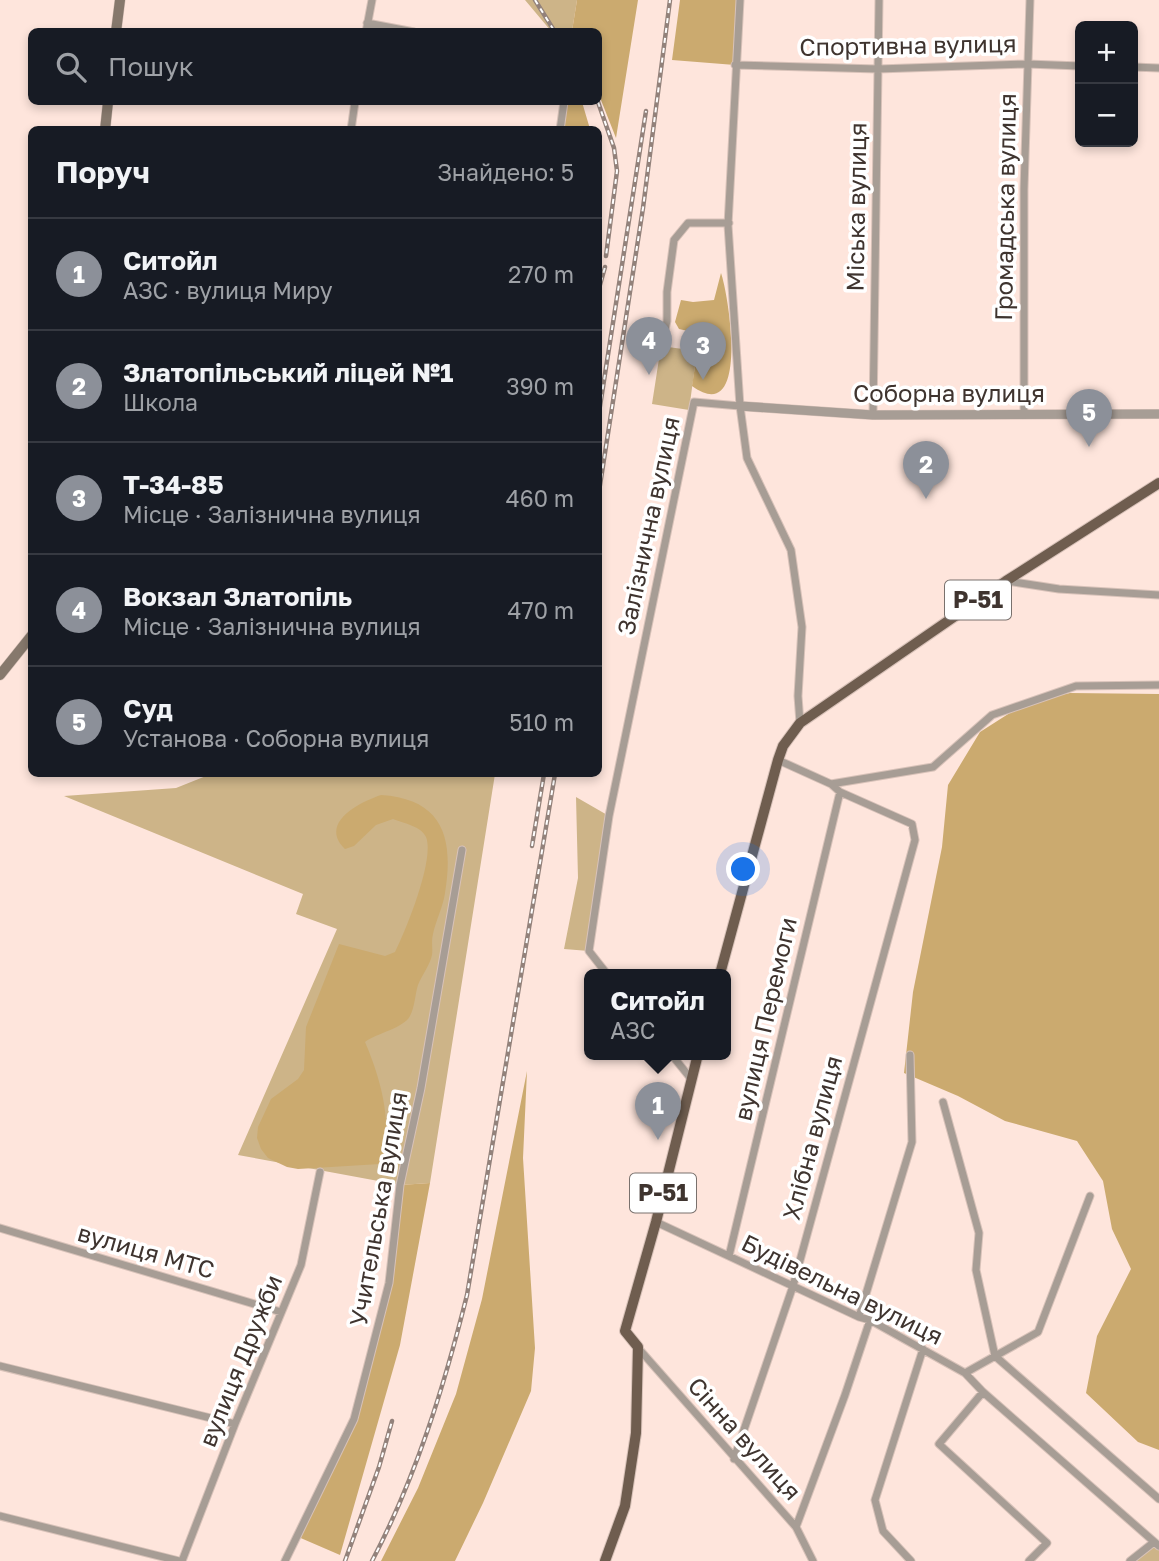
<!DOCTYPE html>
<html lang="uk">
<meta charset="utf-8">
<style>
:root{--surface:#171b24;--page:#242831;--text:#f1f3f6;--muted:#9ea1a6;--line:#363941;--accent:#8c9099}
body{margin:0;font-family:"Golos Text",sans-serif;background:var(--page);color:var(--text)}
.controls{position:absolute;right:21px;top:21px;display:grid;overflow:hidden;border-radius:10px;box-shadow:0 4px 10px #0003}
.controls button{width:63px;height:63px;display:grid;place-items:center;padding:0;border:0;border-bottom:2px solid var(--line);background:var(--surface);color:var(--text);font:35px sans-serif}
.you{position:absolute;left:744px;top:870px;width:24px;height:24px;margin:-18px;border:5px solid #fff;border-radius:50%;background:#1a73e8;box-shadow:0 0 0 10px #1a73e833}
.badge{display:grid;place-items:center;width:46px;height:46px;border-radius:50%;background:var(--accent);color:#fff;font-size:23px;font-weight:700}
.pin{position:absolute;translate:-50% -58px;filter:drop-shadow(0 2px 4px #0008)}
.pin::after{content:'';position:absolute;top:37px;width:24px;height:21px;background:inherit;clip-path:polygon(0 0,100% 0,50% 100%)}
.popup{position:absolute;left:584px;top:969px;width:147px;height:91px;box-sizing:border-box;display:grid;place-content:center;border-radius:10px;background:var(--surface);filter:drop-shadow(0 2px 5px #0005);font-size:23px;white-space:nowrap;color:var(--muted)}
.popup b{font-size:26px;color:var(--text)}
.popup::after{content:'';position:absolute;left:50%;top:100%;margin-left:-14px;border:14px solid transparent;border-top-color:var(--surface)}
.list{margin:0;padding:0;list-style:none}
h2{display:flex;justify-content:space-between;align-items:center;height:91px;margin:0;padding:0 28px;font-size:30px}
h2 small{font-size:23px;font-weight:400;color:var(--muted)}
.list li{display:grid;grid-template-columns:46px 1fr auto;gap:21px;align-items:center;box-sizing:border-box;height:112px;padding:0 28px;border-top:2px solid var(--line)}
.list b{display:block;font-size:26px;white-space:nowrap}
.list p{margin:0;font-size:23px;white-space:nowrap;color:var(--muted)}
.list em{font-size:23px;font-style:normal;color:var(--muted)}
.icon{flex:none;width:38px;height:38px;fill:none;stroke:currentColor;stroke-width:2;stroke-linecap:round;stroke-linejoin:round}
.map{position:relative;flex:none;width:1159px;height:1561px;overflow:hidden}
.search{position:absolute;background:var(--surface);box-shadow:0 4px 10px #0003;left:28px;top:28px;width:574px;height:77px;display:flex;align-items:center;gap:18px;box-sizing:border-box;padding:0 24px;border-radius:10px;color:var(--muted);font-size:26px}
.panel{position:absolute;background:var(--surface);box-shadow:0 4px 10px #0003;left:28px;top:126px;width:574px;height:651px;border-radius:10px}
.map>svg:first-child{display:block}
</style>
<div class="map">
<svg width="1159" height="1561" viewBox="0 0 1159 1561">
<rect width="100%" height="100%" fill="#fee5dc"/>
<path fill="#cdb488" d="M525,0H577L572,31H551Z
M661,346L697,351L689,410L652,404Z
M211,774H495L430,1183L400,1185L238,1155L337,929L296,914L303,894L64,796L176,788Z
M576,797L609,816L589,951L564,949L578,878Z
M1154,1542L1159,1546V1561H1131Z"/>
<path fill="#cbaa6f" d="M577,0H638L616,138L599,95L598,32L572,31Z
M680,0H740L735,65L672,60Z
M564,102H582L590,129L560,130Z
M721,273C729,296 750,428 692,386L697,353L693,348L697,333L679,329L675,322L681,300L693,302L714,300Z
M1070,693L1159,694V1450L1138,1442L1086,1393L1097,1336L1131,1269L1112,1229L1103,1181L1077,1141L1005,1121L958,1096L904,1073L913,992L942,847L948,785L980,732L1027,702Z
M381,795C443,799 454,838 445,893C443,907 436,920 433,934C431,941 433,948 432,955C430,965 422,975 418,985C415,994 415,1006 410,1016C404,1028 377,1033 365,1042C380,1077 395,1127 380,1164L298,1169L287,1167L268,1158L261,1149L257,1138L258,1127L271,1099L298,1079L304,1070L306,1027L339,944L385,956L395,952C406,930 435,859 426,837C421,826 403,823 393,819L376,825L354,846L345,849C318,823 360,802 381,795Z
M527,1071L523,1158L535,1348L531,1391L483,1503L455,1561H381L418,1488L456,1394L482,1299Z
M430,1183L400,1345L340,1555L296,1536L354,1419L389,1283L400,1185Z"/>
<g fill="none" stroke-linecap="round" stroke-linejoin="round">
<g stroke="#d8c2b9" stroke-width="9">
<path id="minor" d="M367,23L414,32
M366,32L372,0
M735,65L878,69L1027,64L1080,66
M1133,67L1159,68
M351,130L355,102
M560,130L564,102
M661,346L667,321V292L674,240L688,223H729
M740,406L747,458L791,550L802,627L798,696L800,723
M1024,414V189L1030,0
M873,415L879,0
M1007,581L1059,589L1159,595
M778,760L831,784L933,767L992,715L1076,686L1159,685
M607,974L589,951L609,816L694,402L740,406L728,225L740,0
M671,1054L692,1080
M943,1102L979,1233L976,1270L995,1356L1159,1499
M656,1222L859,1317L870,1320L965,1373L983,1392L1159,1546
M0,1228L281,1312
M729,1256L840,792
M859,1317L912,1142L910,1055
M639,1349L796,1527L813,1561
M0,1366L235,1424
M965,1373L1038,1332L1090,1196
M983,1392L939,1444L1047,1543L1029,1561
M734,1459L793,1286L915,840L912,824L840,792L831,784
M0,1516L179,1561
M796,1527L845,1395L870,1320
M182,1561L235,1424L301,1265L320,1172
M285,1561L354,1419L389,1283L400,1185L421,1088L462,850
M911,1561L883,1531L875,1500L923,1349
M1130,1561L1154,1542"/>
</g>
<g stroke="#d8c2b9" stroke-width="10">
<path id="tertiary" d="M740,406L873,415L1159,414"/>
</g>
<g stroke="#d8c2b9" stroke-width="11">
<path id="secondary" d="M116,32L120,0
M105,130L108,102
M0,675L32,635"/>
</g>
<g stroke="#d8c2b9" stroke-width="12">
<path id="primary" d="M720,974L778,760L783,746L800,723L1006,581L1159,483
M605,1561L625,1506L636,1433L638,1347L625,1331L656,1222L698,1054"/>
</g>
<use href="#minor" stroke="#a79d95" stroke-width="7"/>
<use href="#tertiary" stroke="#a79d95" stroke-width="9"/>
<use href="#secondary" stroke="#86786c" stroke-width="10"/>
<use href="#primary" stroke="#6f5d4f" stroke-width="10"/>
<g stroke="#93827b" stroke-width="4.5">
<path id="rail" d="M535,0L555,32
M598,102L614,148L617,171L606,256
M598,292L605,267
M598,419L646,111
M598,498L643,208L670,0
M532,846L544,774
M345,1561L379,1467L392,1421
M372,1561C416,1477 444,1387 467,1295L555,774"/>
</g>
<use href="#rail" stroke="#fff" stroke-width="2" stroke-dasharray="5" stroke-linecap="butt"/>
</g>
<g text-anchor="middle" stroke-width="7" stroke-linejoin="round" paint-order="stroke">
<g fill="#fff" stroke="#79716d" stroke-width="2">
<rect x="945" y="580.5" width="66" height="39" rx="5"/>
<rect x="630" y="1173.5" width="66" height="39" rx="5"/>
</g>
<g font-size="23" font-weight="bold" fill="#3f342f">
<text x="978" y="608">Р-51</text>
<text x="663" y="1201">Р-51</text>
</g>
<g font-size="24" fill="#3f342f" stroke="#fff">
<text transform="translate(908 46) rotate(-1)" y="8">Спортивна вулиця</text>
<text transform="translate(857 207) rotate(-89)" y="8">Міська вулиця</text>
<text transform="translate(1006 207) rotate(-89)" y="8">Громадська вулиця</text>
<text x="949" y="402">Соборна вулиця</text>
<text transform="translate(649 526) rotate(-78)" y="8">Залізнична вулиця</text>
<text transform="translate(766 1019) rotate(-77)" y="8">вулиця Перемоги</text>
<text transform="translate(813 1138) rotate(-75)" y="8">Хлібна вулиця</text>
<text transform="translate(379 1209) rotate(-80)" y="8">Учительська вулиця</text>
<text transform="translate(146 1252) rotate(16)" y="8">вулиця МТС</text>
<text transform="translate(842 1290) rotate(26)" y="8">Будівельна вулиця</text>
<text transform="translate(241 1361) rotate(-68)" y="8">вулиця Дружби</text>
<text transform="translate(744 1439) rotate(48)" y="8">Сінна вулиця</text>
</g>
</g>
</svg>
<div class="controls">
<button>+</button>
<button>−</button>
</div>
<div class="you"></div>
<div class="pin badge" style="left:658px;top:1140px">1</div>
<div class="popup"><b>Ситойл</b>АЗС</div>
<div class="pin badge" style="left:926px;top:499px">2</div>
<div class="pin badge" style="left:703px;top:380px">3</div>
<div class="pin badge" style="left:649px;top:375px">4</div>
<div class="pin badge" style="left:1089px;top:447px">5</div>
<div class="search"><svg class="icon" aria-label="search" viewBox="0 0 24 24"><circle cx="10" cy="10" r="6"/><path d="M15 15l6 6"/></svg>Пошук</div>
<section class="panel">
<h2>Поруч<small>Знайдено: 5</small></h2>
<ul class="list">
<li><span class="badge">1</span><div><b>Ситойл</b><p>АЗС · вулиця Миру</p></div><em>270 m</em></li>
<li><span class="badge">2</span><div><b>Златопільський ліцей №1</b><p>Школа</p></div><em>390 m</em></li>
<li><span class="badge">3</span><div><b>Т-34-85</b><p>Місце · Залізнична вулиця</p></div><em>460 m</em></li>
<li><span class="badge">4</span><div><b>Вокзал Златопіль</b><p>Місце · Залізнична вулиця</p></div><em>470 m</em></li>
<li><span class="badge">5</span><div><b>Суд</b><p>Установа · Соборна вулиця</p></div><em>510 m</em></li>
</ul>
</section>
</div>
